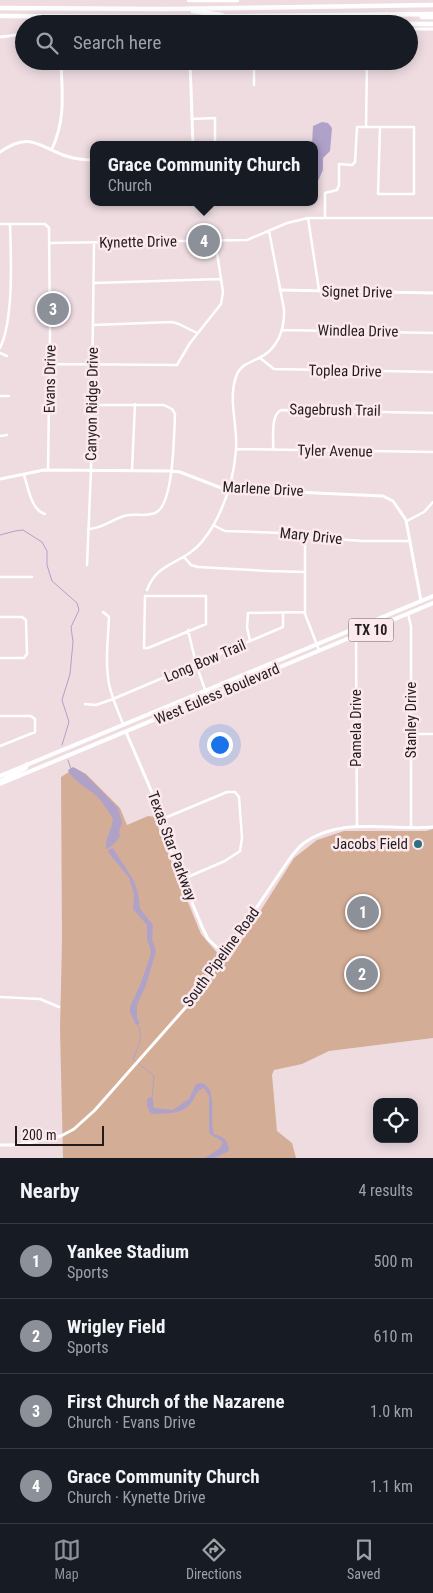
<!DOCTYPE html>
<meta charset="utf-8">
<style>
:root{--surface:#171b24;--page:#242831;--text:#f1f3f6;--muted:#9ea1a6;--line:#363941;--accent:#8c9099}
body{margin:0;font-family:"Roboto Condensed",sans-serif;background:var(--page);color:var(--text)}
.controls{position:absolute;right:15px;bottom:15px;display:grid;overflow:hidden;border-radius:10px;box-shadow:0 2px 12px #0003}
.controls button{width:45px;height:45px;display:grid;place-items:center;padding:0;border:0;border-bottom:1px solid var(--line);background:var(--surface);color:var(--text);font:25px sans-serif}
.scale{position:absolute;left:15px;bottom:12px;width:89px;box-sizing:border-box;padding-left:5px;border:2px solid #221c1e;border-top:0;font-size:14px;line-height:18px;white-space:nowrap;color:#221c1e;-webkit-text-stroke:4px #fbe9ee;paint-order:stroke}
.you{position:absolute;left:219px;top:744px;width:18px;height:18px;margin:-12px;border:4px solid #fff;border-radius:50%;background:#1a73e8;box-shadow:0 0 0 8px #1a73e833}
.badge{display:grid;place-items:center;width:32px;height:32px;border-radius:50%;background:var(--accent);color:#fff;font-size:16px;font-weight:700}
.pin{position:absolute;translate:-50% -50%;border:2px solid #fff;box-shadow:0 1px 5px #0006}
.popup{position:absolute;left:90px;top:141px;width:228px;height:65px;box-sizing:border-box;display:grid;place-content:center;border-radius:10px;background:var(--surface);filter:drop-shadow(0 1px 4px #0005);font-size:16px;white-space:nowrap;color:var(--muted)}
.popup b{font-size:19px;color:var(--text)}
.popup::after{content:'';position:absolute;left:50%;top:100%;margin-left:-10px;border:10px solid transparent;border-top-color:var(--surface)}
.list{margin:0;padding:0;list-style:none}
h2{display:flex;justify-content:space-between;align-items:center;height:65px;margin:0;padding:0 20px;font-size:21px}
h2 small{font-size:16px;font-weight:400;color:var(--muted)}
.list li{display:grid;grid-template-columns:32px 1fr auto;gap:15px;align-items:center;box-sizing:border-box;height:75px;padding:0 20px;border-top:1px solid var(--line)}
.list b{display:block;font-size:19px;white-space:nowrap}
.list p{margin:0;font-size:16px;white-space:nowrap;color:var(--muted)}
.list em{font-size:16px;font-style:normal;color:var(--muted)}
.icon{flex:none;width:28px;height:28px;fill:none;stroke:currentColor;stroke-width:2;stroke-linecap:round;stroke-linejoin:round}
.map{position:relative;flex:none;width:433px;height:1158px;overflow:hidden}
.search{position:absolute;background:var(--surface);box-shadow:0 2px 12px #0003;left:15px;right:15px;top:15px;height:55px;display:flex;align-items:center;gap:12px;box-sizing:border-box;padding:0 18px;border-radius:28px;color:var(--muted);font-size:19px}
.sheet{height:365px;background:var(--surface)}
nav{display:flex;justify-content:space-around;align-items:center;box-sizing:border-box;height:70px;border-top:1px solid var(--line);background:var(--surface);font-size:14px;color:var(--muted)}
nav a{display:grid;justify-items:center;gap:2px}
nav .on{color:var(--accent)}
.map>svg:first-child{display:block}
</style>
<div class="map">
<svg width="433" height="1158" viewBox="0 0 433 1158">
<rect width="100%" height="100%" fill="#eedce1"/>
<path fill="#d4ad96" d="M75,768L86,774L120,808L127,825L148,816L156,817L160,834L201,934L219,955V958L228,962L294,858L317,840L344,831H426L433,829V1038L329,1051L302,1064L274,1070L272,1075L277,1131L292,1143L296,1158H63L60,1029L62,941L61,777Z"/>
<path fill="#b0a1c9" d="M322,122L328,123L332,128L330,151L323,158V170L318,181L314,184V145H312L313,126Z
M73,767L85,774L118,808L122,822L119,832L120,837L112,846L106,849C105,838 112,829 113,819C109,812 100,798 94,794C87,788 71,779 68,770Z
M113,848L134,881L138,893L140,909L153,925L152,939L156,951L146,985L137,1005V1018L140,1023L136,1025L130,1012V1007L140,985L150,957L151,951L147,939V925L133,909L134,894L129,878L108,852V850Z
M201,1083C219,1087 209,1120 214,1134C224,1137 228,1140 229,1151L214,1158H205L220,1148L223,1142L210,1134L209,1131V1096L204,1088C196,1090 196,1097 191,1103C182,1115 166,1113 153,1114C147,1111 147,1105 147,1099L151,1097L153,1100L154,1108L173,1110L189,1099L196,1084Z"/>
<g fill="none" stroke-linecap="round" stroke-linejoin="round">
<path stroke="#b0a1c9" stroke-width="1" d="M0,535L15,531L23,530L42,542L47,551V565L52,581L77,603L79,610L71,627L73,642L70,674L62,700L69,722L62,745
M68,760L71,769
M137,1023C144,1036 139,1046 133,1059L154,1076L152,1099"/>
<path stroke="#fff" stroke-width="2.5" d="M254,85V61
M192,119L215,118V145
M366,127L367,61
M105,202V204L215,202
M325,217V193L337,190L339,185V164L352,165L355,162L357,127H414V194H378L380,127
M308,218L319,290
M0,224H45L49,228L50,333L48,470
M50,243L247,240L287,223L308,218H433
M94,283L221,279
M93,325L172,322L179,324L197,333
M282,330L433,333
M0,348C14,319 11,257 10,224
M0,353L7,356
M260,358L274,369L433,372
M50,364L177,365L190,343L221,304L223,292L215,240
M0,396H9
M0,436L7,435
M237,449L433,452
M273,450C274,438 270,416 281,410L433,413
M132,470L135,404
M24,475C28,487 31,510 45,514
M407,521L424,512L433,502
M213,525L225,531L282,533L305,537L363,541H410
M88,529C102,529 111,520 124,516C134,513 145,517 155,513C174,506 174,433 175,414L172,409L164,405H92
M305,537V614L319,650
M184,557L191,565L198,567L268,571L304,572
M87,565L91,470L94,243
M0,577H32
M147,590C156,566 173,565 191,552C201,545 207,536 213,526C226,503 234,476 236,450C238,424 227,399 237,374C241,365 249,363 257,359C278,350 285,329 284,309L269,231
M145,596H206V624L148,648H144Z
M103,612L109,617C108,639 105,662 109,684C112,698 118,711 123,724
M408,614L411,626V828
M0,617H22L26,620L27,654L24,658H0
M354,629L356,636L357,827
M188,630L196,664L208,698
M250,641L247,627L248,613L305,612
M85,704L96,705L113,699L283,627V613
M0,716H31L35,719V732L0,746
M411,734H433
M160,820L227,792H235L239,797L242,838L240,851L225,861L183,879
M0,997L40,999L59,1007"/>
<path stroke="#fff" stroke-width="3" d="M190,61L193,145
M52,149C66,118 62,94 61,61
M0,152C30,131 38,146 66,156C75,159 85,160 94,160
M280,290L433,293
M0,479L44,470L171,471L180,472L224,489L383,496L393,501L406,520L421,601
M126,732L156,802L162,830L178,869L203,929L208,939L225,955
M0,1145H18L61,1136L74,1129L95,1110L201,990L284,867C290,858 296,849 304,843C341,816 391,831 433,827"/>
<path stroke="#fff" stroke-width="3" d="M409,29H433
M0,37L24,34"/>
<path stroke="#fff" stroke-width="4" d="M0,776L433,596
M0,781L26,768L27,764
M0,784L433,603"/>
<path stroke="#fff" stroke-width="4.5" d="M189,0H237
M0,8L167,9L433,5
M193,11L222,15
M0,16L180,17L433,14
M422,17H433
M245,19L275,24
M85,24H140
M167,24L226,19
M385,24H433"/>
</g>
<circle fill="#2e6f82" stroke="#fbe9ee" stroke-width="2" cx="418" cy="844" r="5"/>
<g text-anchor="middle" stroke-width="5" stroke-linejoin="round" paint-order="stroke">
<rect fill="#fbe9ee" stroke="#635a5c" stroke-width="1" x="348.5" y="618.5" width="45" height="23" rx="4"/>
<g font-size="14" font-weight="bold" fill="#221c1e">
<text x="371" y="635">TX 10</text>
</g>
<g font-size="15" fill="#221c1e" stroke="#fbe9ee">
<text transform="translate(138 242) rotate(-1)" y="5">Kynette Drive</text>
<text transform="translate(357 292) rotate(1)" y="5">Signet Drive</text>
<text transform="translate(358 331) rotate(1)" y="5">Windlea Drive</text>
<text transform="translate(345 371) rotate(1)" y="5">Toplea Drive</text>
<text transform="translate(50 379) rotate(-89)" y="5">Evans Drive</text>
<text transform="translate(92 404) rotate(-89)" y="5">Canyon Ridge Drive</text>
<text transform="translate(335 410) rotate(1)" y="5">Sagebrush Trail</text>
<text transform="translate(335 451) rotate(1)" y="5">Tyler Avenue</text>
<text transform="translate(263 489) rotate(3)" y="5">Marlene Drive</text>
<text transform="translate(311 536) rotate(6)" y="5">Mary Drive</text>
<text transform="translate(205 661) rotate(-23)" y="5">Long Bow Trail</text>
<text transform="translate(217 694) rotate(-23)" y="5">West Euless Boulevard</text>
<text transform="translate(411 720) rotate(-90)" y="5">Stanley Drive</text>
<text transform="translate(356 728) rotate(-90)" y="5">Pamela Drive</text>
<text transform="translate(172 846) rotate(70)" y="5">Texas Star Parkway</text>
<text transform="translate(221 957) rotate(-54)" y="5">South Pipeline Road</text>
</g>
<g font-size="15" fill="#221c1e" stroke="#fbe9ee" text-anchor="end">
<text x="408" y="849">Jacobs Field</text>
</g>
</g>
</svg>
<div class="controls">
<button><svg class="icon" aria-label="locate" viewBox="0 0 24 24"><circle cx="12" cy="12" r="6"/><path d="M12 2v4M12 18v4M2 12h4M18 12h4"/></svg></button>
</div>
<div class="scale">200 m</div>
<div class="you"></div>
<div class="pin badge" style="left:363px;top:912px">1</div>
<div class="pin badge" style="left:362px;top:974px">2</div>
<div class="pin badge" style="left:53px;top:309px">3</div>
<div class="pin badge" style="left:204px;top:241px">4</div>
<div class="popup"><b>Grace Community Church</b>Church</div>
<div class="search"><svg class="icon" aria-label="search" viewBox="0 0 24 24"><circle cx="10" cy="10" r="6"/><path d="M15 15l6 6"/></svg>Search here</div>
</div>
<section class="sheet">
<h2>Nearby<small>4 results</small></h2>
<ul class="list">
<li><span class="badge">1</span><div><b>Yankee Stadium</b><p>Sports</p></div><em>500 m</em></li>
<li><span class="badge">2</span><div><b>Wrigley Field</b><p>Sports</p></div><em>610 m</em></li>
<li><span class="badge">3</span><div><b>First Church of the Nazarene</b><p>Church · Evans Drive</p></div><em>1.0 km</em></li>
<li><span class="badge">4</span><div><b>Grace Community Church</b><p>Church · Kynette Drive</p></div><em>1.1 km</em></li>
</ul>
</section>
<nav>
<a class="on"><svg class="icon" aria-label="map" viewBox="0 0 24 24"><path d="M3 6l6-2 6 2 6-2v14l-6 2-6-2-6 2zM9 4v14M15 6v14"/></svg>Map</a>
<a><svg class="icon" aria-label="directions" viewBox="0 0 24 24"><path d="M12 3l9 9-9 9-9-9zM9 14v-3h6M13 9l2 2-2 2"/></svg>Directions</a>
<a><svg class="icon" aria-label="saved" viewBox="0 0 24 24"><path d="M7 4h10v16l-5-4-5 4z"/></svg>Saved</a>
</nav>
